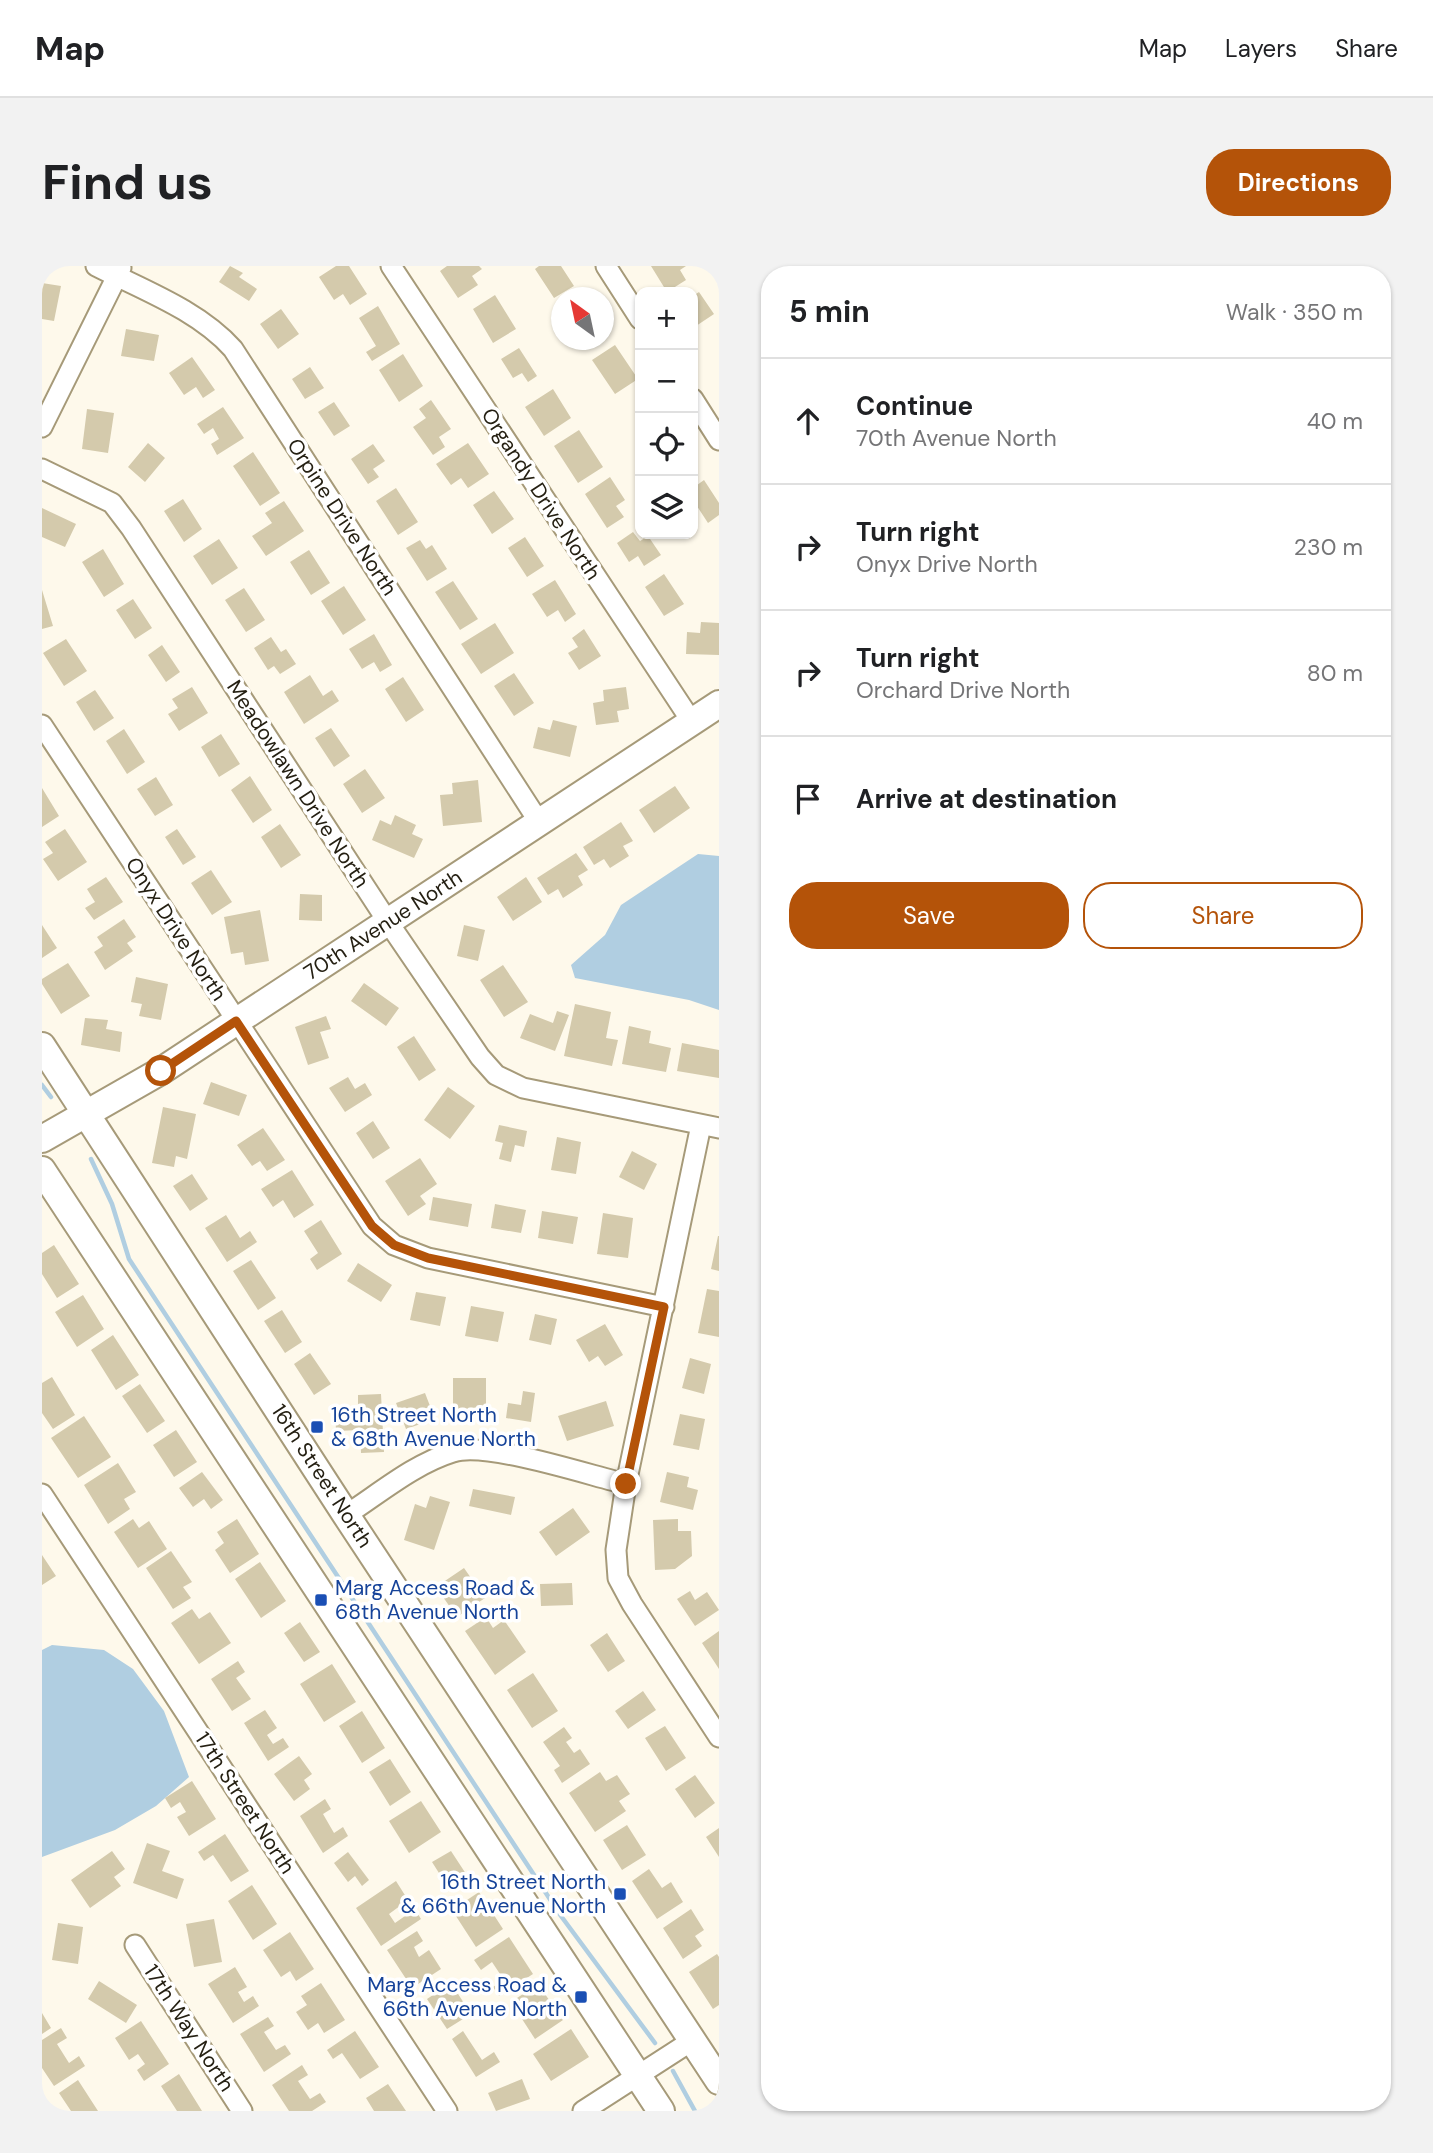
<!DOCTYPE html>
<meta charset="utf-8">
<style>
:root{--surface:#fff;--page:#f2f2f2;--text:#202124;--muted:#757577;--line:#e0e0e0;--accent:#b45309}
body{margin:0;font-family:"DM Sans",sans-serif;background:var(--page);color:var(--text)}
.controls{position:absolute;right:21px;top:21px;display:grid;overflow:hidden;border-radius:14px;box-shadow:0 2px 5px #0004}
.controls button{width:63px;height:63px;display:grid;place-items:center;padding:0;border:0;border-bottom:2px solid var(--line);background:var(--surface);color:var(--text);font:35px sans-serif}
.compass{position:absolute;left:509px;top:21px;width:63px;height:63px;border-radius:50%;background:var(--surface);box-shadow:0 2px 5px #0004;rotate:327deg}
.stop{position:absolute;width:21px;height:21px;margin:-16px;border:5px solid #b45309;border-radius:50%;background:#fff}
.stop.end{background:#b45309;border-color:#fff;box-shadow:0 2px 7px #0008}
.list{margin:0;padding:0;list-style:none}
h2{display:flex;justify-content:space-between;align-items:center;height:91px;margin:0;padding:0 28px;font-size:30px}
h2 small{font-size:23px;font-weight:400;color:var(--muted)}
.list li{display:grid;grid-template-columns:46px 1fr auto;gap:21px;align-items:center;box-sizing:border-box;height:126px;padding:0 28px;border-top:2px solid var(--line)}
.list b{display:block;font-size:26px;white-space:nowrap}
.list p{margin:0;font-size:23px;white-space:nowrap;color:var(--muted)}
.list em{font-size:23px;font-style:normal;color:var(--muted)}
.actions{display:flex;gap:14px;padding:21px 28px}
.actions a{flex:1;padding:16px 0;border:2px solid var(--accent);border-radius:28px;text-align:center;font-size:24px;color:var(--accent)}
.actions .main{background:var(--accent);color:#fff}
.icon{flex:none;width:38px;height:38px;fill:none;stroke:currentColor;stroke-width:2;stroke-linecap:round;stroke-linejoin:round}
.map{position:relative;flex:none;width:677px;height:1845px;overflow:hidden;border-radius:28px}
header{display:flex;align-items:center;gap:42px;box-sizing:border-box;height:98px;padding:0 35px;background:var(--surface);border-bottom:2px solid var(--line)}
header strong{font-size:33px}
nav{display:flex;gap:38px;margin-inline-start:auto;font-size:24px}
.intro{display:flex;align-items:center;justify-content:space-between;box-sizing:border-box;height:168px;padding:0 42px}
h1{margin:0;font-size:49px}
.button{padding:18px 32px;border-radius:28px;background:var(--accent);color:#fff;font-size:24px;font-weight:700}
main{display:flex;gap:42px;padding:0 42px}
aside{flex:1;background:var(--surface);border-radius:28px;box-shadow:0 2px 5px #0004}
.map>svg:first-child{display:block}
</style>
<header>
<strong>Map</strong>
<nav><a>Map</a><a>Layers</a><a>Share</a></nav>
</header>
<div class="intro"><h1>Find us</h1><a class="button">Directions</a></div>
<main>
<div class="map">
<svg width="677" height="1845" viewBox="0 0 677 1845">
<rect width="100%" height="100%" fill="#fef9eb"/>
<path fill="#b0cee1" d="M656,588L677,590V744L647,734L533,712L529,699L563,669L579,639Z
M10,1379L62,1384L91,1403L122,1445L147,1511L114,1540L73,1564L0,1591V1384Z"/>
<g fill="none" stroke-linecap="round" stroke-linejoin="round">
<path stroke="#b0cee1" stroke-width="4.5" d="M0,819L9,831
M49,893L70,938L87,993L519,1650L613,1777
M631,1805L653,1845"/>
</g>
<path fill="#d4caac" d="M188,0L201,7L197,11L215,23L207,35L177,16Z
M294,0H307L325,28L308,39L301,28L292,34L277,11Z
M405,0H437L440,3L430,10L436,19L416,32L398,5Z
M497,0H519L532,20L512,32L493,3Z
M609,0H644L638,4L644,14L625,26Z
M0,17L19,20L12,55L0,53Z
M657,26L672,48L651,62V30Z
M453,29L474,63L451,77L431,43Z
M336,40L358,78L330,95L324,86L334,80L317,52Z
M239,43L257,68L236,83L218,58Z
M84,63L117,69L112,95L79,90Z
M573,79L596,113L573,128L550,94Z
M477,82L495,110L486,116L480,107L471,112L459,93Z
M361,88L381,120L357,136L337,104Z
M150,91L173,124L161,132L154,121L142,129L127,107Z
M268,101L282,122L263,133L250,113Z
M511,123L529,152L502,170L483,141Z
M389,134L409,163L397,171L403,181L391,189L371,161L384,152L377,143Z
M292,136L308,160L292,170L276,146Z
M181,141L202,172L175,189L169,178L177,173L171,162L162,168L155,158Z
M45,143L72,147L66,187L40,183Z
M537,164L561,201L536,217L512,180Z
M106,177L123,192L103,216L86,201Z
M426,177L447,208L426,222L419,212L409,219L394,198Z
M331,178L343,195L331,203L337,211L326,218L309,193Z
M211,186L238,227L218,240L191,200Z
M568,211L583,234L574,240L582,251L565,262L543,228Z
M662,214L677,237V249L666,257L651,234V222Z
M354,222L376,256L356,269L334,235Z
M452,225L472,253L450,268L431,239Z
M141,233L160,263L142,276L122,245Z
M242,235L262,265L224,290L210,270L230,257L223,247Z
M0,242L34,258L23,281L0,271Z
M591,266L598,275L606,270L619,289L602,300L596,290L587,296L575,277Z
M483,271L502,300L485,311L466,282Z
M177,273L196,302L170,319L151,290Z
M378,274L384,283L390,279L405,303L385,315L364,282Z
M61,283L82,318L62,331L40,296Z
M267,284L288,317L269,329L248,296Z
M622,308L642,338L622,350L603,321Z
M513,314L534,348L523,356L516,344L505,351L490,328Z
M411,315L436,353L418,364L393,326Z
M302,320L324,354L301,369L279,335Z
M202,322L223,354L204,366L183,334Z
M0,324L11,360L0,363Z
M91,333L110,362L93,373L74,344Z
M659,356L677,357V389L644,388L645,366L658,367Z
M453,357L472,387L439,408L419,378Z
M542,363L559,390L537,404L526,387L536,381L530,372Z
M332,368L350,399L338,406L332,396L320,403L307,383Z
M229,371L239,386L244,383L254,398L238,408L232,400L226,404L212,382Z
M24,373L45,405L22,420L1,387Z
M120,379L138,406L124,416L106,389Z
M472,407L492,437L472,450L452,420Z
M268,409L281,430L290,424L297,435L262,458L242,426Z
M361,411L382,444L364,456L343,423Z
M150,421L166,447L137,465L126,448L136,442L130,433Z
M584,421L587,443L575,445L577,456L554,459L551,437L562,435L561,424Z
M53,424L72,452L52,465L34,436Z
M511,454L535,460L528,491L491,482L496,461L508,464Z
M289,462L308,490L292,501L273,472Z
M82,463L103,496L85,508L64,475Z
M179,468L198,498L177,511L159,481Z
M323,503L343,532L320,547L301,518Z
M208,510L230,544L211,557L189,524Z
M114,511L131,539L113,550L95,523Z
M436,514L440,556L401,560L398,529L411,528L410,517Z
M633,520L648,542L612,567L597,544Z
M0,522L17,550L0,561Z
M353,549L374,559L370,568L381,573L372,592L330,574L338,554L349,559Z
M579,556L591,575L581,580L587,590L568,602L562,593L552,599L541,581Z
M238,558L259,589L239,602L219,571Z
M23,563L45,596L16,615L1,593L11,587L3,576Z
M135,563L154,591L141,599L123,571Z
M534,587L546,604L536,610L541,619L521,632L516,623L506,629L495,612Z
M169,604L190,636L170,649L149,617Z
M64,611L81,636L52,654L43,642L53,636L45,623Z
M484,611L500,636L471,655L455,631Z
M258,628L280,629V655L257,654Z
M218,644L227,695L203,699L201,686L189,688L182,651Z
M82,653L94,671L85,677L91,685L63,704L52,686L61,680L55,671Z
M0,659L15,682L0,692Z
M422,659L443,664L436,695L415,690Z
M26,697L48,730L19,748L0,718V713Z
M461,699L486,736L462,751L438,714Z
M94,711L126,718L119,754L97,750L100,738L89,736Z
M322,717L357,742L344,760L309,735Z
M533,738L569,746L564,772L576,774L570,800L522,790Z
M515,745L527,749L513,785L478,772L488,748L511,757Z
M284,750L289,763L278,766L287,792L266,799L253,761Z
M43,752L66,754L64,763L80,766L78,786L39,779Z
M587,760L609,765L607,777L629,782L624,806L580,798Z
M372,770L394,804L377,815L355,781Z
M640,777L677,784V812L635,805Z
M306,811L313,823L323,817L330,829L303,846L287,822Z
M169,816L205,829L197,850L161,838Z
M406,821L433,840L408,873L382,854Z
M121,841L154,848L145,893L134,890L132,901L110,897Z
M331,855L348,882L331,893L314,867Z
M457,859L485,865L482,881L473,879L469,896L457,893L461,877L453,875Z
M221,862L243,894L225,905L218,895L210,900L195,879Z
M515,871L539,876L534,908L509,904Z
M590,885L615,898L602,924L577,911Z
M378,892L395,918L378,930L384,938L366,950L343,915Z
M250,904L272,939L252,952L241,934L231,941L219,923Z
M150,908L166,933L148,945L131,920Z
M391,931L430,938L426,961L387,954Z
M453,938L484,944L479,967L449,962Z
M500,945L536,951L531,978L496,972Z
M561,947L591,952L586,992L555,988Z
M184,949L198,972L208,965L215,976L185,996L163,962Z
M279,954L300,988L275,1004L268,993L276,987L262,965Z
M676,970H677V1005L669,1003Z
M12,979L37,1018L15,1032L0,1008V987Z
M209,994L234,1032L216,1044L191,1005Z
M316,997L350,1019L339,1036L305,1015Z
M665,1023L677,1025V1071L656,1067Z
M374,1026L404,1031L398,1060L368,1054Z
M41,1029L62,1063L35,1081L13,1046Z
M429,1040L462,1046L456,1076L423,1070Z
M240,1044L260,1076L243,1087L222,1055Z
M493,1048L515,1053L509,1079L487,1074Z
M563,1058L581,1089L563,1100L556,1090L547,1096L534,1074Z
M71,1069L97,1109L74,1124L49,1084Z
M268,1087L289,1118L272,1129L252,1098Z
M648,1092L669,1098L662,1128L640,1122Z
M10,1111L33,1149L11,1163L0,1147V1117Z
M411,1112H444V1148H411Z
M98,1118L123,1155L105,1167L80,1130Z
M481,1125L493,1127L489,1156L464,1152L466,1137L479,1139Z
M383,1127L393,1153L364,1163L354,1137Z
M339,1128L342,1186L319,1187L318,1164L294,1165L293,1142L316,1141V1129Z
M564,1135L572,1160L525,1175L516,1150Z
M638,1148L663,1153L657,1184L631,1179Z
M42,1150L69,1191L36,1212L9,1172Z
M134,1164L155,1196L132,1211L111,1179Z
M76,1197L94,1226L82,1233L88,1243L66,1258L42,1219Z
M160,1206L181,1234L169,1243L162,1233L151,1241L137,1222Z
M625,1206L647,1211L645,1221L656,1224L651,1244L618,1236Z
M431,1223L473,1231L469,1249L427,1240Z
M388,1230L408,1236L392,1284L362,1274L373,1238L384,1242Z
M531,1242L548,1266L514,1290L497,1266Z
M91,1253L97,1262L107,1255L125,1283L96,1302L72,1266Z
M195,1253L217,1288L188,1307L173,1284L182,1277L175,1266Z
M636,1253V1265H649L650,1290L633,1303L613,1304L611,1254Z
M129,1285L150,1316L141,1321L149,1332L131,1343L104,1302Z
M0,1289L14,1310L0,1319Z
M218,1296L244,1335L219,1352L193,1313Z
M422,1302L443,1332L415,1351L394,1321Z
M530,1317L531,1339L499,1340L498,1318Z
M648,1325L653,1334L665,1326L677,1344L653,1360L635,1333Z
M150,1343L157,1353L168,1346L189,1377L157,1398L129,1357Z
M444,1351L451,1362L462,1354L484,1386L453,1409L423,1365Z
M258,1356L278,1386L262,1396L242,1367Z
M677,1365V1403L660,1377Z
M565,1367L583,1395L566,1406L548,1379Z
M196,1395L203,1406L194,1412L209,1433L190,1445L169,1413Z
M290,1398L314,1436L282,1456L258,1418Z
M491,1407L516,1445L490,1462L465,1424Z
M601,1425L614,1444L586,1463L573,1445Z
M223,1444L235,1462L225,1469L231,1478L241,1472L247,1481L226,1495L202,1457Z
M320,1445L343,1482L320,1497L297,1460Z
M623,1460L644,1492L624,1505L603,1472Z
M522,1461L530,1472L524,1476L532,1487L538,1483L548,1498L520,1517L512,1504L518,1500L501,1476Z
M257,1490L270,1508L262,1514L268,1523L252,1535L232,1508Z
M348,1493L369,1526L348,1540L327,1506Z
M558,1506L564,1515L575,1509L588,1528L577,1535L584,1545L553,1566L527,1527Z
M653,1509L673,1537L653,1552L633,1523Z
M150,1515L174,1553L147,1570L135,1551L144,1546L138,1536L129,1542L123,1532Z
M283,1533L289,1543L281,1548L292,1567L301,1561L306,1570L281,1587L258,1550Z
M379,1535L399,1566L367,1587L347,1555Z
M585,1559L604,1589L580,1604L561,1574Z
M677,1562V1591L664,1571Z
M183,1568L207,1605L189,1616L171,1589L162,1595L156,1586Z
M105,1577L128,1585L120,1605L142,1613L135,1633L91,1617Z
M70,1585L83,1603L72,1611L79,1620L48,1642L29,1614Z
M409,1585L428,1614L409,1626L390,1596Z
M306,1586L327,1614L320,1620L313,1610L306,1616L292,1597Z
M607,1603L620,1622L629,1616L641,1636L615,1653L590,1615Z
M354,1615L366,1634L347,1648L353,1657L373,1643L379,1653L339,1680L314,1642Z
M210,1619L235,1658L211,1674L186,1635Z
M437,1626L461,1663L434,1681L410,1644Z
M649,1643L662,1664L653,1670L660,1680L641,1693L621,1662Z
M172,1653L180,1696L152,1701L144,1658Z
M16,1657L41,1661L36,1698L10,1694Z
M375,1665L381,1675L372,1681L377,1691L387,1684L399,1703L370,1722L345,1684Z
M248,1666L272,1703L254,1715L248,1705L239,1711L221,1684Z
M467,1671L491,1708L457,1730L451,1721L462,1714L450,1696L439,1704L432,1694Z
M675,1688L677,1691V1739L671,1743L647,1706Z
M193,1701L205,1721L196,1726L202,1736L211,1730L217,1740L191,1757L166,1718Z
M57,1715L95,1739L84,1757L46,1733Z
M279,1717L303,1754L282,1767L276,1757L266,1764L254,1746L265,1739L259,1730Z
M409,1717L429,1748L405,1763L385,1733Z
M496,1718L521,1754L493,1773L469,1736Z
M0,1747L9,1762L0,1768Z
M226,1751L232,1760L222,1766L234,1784L243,1779L249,1788L222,1806L198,1768Z
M99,1755L127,1798L102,1815L95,1804L103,1798L96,1788L87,1794L73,1772Z
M19,1762L25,1772L15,1778L27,1797L37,1790L43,1800L12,1820L0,1802V1774Z
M529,1763L547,1791L509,1815L491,1788Z
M313,1765L337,1801L318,1813L300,1787L291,1793L285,1784Z
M421,1765L440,1794L452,1786L458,1796L434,1811L410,1773Z
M260,1799L266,1809L256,1815L268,1833L278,1827L284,1836L270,1845H247L230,1819Z
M137,1808L160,1845H135L119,1820Z
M480,1813L488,1833L454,1845L446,1827Z
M36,1814L56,1845H29L17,1827Z
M346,1818L364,1845H332L324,1832Z"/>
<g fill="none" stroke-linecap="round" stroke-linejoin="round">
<g stroke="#a69a79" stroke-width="23">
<path id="street" d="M54,0C101,24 156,44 191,83L497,556
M349,0L650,456
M564,0L598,53
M651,133L677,174
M0,161L79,2
M0,203L70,237L89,262L346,656L438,791L454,809L481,822L677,862
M0,459L330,960L352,979L386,992L622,1041
M659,859L584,1218L574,1284L576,1312L590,1338L677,1471
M0,1228L405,1845
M304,1249C338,1227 372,1198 411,1186C444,1175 546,1209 584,1218
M93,1679L200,1845
M541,1845L651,1774"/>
</g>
<g stroke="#a69a79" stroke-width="30">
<path id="secondary" d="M0,780L304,1249L677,1815
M0,873L119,805L677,438
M0,904L619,1845"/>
</g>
<use href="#street" stroke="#fff" stroke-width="19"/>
<use href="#secondary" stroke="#fff" stroke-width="26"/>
</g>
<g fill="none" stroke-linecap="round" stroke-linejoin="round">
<path stroke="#b45309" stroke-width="9" d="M119,805L194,755L330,960L352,979L386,992L622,1041L584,1218"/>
</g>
<g fill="#1a4fb4" stroke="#fff" stroke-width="2.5">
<rect x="268" y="1154" width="14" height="14" rx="3.5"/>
<rect x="272" y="1327" width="14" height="14" rx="3.5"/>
<rect x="571" y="1621" width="14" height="14" rx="3.5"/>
<rect x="532" y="1724" width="14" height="14" rx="3.5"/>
</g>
<g text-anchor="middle" stroke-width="7" stroke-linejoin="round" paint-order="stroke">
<g font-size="21" fill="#252013" stroke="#fff">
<text transform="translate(499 228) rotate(57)" y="7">Organdy Drive North</text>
<text transform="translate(300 251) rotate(57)" y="7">Orpine Drive North</text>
<text transform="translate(256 518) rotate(57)" y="7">Meadowlawn Drive North</text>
<text transform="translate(341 659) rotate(-33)" y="7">70th Avenue North</text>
<text transform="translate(134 663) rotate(57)" y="7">Onyx Drive North</text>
<text transform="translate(280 1210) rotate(57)" y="7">16th Street North</text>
<text transform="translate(203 1537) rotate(57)" y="7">17th Street North</text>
<text transform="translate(147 1762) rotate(57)" y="7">17th Way North</text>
</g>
<g font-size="21" fill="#164399" stroke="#fff" text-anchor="start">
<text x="289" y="1156">16th Street North<tspan x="289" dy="24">&amp; 68th Avenue North</tspan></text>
<text x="293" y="1329">Marg Access Road &amp;<tspan x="293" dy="24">68th Avenue North</tspan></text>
<text x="564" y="1623" text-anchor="end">16th Street North<tspan x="564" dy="24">&amp; 66th Avenue North</tspan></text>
<text x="525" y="1726" text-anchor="end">Marg Access Road &amp;<tspan x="525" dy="24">66th Avenue North</tspan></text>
</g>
</g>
</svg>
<div class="controls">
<button>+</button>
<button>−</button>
<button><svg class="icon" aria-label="locate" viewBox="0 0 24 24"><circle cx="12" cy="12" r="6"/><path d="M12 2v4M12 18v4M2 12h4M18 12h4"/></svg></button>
<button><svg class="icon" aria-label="layers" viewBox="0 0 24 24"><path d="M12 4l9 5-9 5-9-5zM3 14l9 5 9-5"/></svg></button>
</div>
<svg class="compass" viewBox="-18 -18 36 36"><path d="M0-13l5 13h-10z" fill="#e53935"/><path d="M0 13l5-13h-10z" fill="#757577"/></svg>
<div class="stop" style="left:119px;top:805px"></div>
<div class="stop end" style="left:584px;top:1218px"></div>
</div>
<aside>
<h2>5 min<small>Walk · 350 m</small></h2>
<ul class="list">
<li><svg class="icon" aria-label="ahead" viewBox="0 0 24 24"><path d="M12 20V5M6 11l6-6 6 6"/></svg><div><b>Continue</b><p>70th Avenue North</p></div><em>40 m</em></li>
<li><svg class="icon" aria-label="right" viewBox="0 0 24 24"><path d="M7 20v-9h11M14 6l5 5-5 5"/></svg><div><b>Turn right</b><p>Onyx Drive North</p></div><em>230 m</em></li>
<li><svg class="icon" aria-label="right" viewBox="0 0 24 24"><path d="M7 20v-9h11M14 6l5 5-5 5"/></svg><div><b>Turn right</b><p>Orchard Drive North</p></div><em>80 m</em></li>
<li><svg class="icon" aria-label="arrive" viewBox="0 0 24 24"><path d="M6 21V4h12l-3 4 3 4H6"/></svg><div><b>Arrive at destination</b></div></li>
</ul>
<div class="actions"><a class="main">Save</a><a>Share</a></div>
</aside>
</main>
